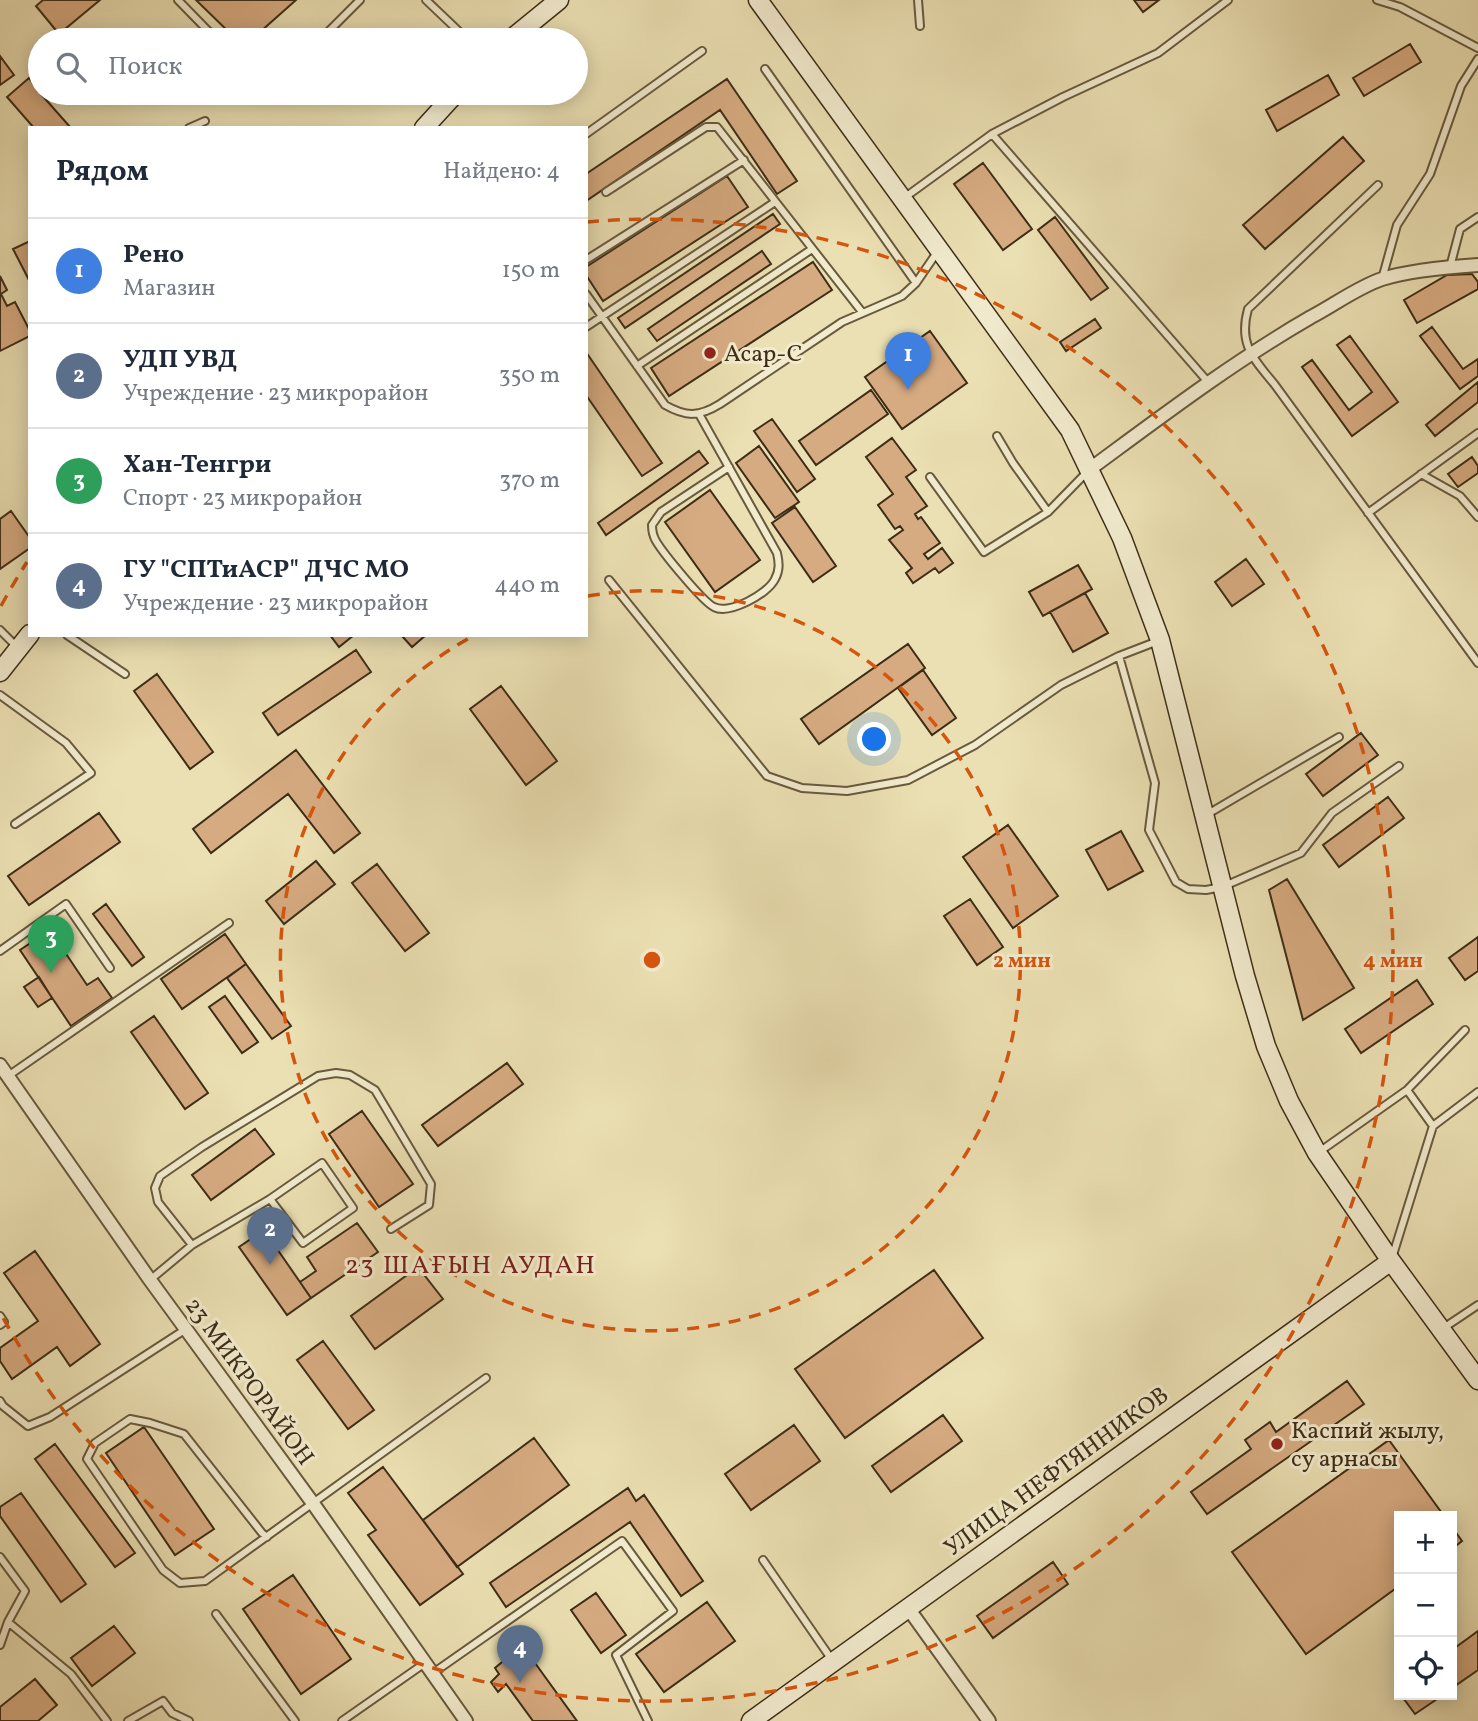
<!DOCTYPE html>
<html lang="ru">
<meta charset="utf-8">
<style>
:root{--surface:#fff;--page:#f2f2f3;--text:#1f2937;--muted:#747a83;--line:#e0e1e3;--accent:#0f766e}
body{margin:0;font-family:Vollkorn,serif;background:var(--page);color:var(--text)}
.controls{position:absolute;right:21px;bottom:21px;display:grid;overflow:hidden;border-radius:0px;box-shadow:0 4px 18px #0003}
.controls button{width:63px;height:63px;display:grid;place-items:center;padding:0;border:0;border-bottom:2px solid var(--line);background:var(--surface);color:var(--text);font:35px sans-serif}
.you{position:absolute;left:875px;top:740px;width:24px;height:24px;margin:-18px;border:5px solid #fff;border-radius:50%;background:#1a73e8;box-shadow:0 0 0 10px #1a73e833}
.badge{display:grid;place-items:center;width:46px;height:46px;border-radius:50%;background:var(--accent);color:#fff;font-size:23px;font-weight:700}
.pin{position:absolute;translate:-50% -58px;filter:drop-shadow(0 2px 4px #0008)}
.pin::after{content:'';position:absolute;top:37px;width:24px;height:21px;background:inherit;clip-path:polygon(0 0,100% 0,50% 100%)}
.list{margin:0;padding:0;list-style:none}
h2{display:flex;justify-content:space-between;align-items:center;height:91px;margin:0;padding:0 28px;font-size:30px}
h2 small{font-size:23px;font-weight:400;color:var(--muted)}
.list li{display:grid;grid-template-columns:46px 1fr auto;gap:21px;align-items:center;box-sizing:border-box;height:105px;padding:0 28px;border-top:2px solid var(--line)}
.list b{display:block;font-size:26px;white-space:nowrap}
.list p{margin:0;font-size:23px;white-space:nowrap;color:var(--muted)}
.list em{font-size:23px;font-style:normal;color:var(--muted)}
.icon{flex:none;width:38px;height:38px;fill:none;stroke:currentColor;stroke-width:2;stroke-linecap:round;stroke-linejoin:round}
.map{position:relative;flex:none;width:1478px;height:1721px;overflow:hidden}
.search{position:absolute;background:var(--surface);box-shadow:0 4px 18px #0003;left:28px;top:28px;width:560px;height:77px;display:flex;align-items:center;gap:18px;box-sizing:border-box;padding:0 24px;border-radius:38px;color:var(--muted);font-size:26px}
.panel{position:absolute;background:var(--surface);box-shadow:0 4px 18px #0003;left:28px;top:126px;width:560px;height:511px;border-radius:0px}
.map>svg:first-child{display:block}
</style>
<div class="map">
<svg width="1478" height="1721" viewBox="0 0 1478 1721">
<rect width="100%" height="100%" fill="#ebe0b3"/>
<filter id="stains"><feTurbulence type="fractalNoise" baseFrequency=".00286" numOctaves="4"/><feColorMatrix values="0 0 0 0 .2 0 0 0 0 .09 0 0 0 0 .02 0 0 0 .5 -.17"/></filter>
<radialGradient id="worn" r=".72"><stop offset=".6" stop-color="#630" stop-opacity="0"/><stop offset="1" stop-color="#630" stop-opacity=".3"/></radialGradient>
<path fill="#d7ab81" stroke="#3d2d16" stroke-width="2" d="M43,0H100L59,34L36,6Z
M196,0H296L251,40H237Z
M1134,0H1159L1143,12Z
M1410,44L1421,62L1364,96L1353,78Z
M0,56L14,75L0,85Z
M1328,75L1339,95L1277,131L1266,110Z
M29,78L40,93L71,128H34L7,97Z
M727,79L797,181L777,194L720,110L586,201V174Z
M1343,137L1364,161L1265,249L1243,225Z
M983,163L1032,229L1003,250L954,184Z
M727,176L748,207L603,301L586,275V267Z
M773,214L780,224L625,328L618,318Z
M1055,217L1108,288L1091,300L1038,230Z
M30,241V282L13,249Z
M762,251L771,264L657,341L648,329Z
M813,262L832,290L669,396L651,368Z
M1472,274L1478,282V289L1417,323L1404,300L1447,275Z
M0,276L7,290L1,294L7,306L15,302L30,331V336L0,351Z
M1095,319L1101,328L1066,351L1060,342Z
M1432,327L1463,369L1478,359V376L1460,389L1420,336Z
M930,331L967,383L902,429L865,377Z
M1350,336L1398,402L1352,436L1302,367L1312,360L1349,410L1372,392L1337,345Z
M586,352L662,463L642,476L586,395Z
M1478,382V402L1435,436L1426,425Z
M871,390L888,414L816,465L799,441Z
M772,419L815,479L797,492L754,431Z
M892,438L916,470L906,477L927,506L915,514L918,519L921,517L940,543L924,554L928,559L942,548L953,563L939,573L935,568L913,583L906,573L912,568L889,540L903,530L900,526L895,529L878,505L893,494L866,457Z
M759,446L799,502L775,518L736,463Z
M699,451L708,463L606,535L598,523Z
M1472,457L1478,466V473L1458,487L1448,474Z
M710,490L760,560L715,592L665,522Z
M795,507L836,566L813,582L772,523Z
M11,511L30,538V548L0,569V519Z
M1246,559L1264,584L1232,606L1215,582Z
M1078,565L1092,589L1043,616L1029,592Z
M1085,593L1108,633L1073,652L1050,612Z
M330,635H354L339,647Z
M401,635H426L412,647Z
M908,644L925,668L819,744L801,719Z
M356,650L371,672L278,735L263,713Z
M923,670L956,718L932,735L898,688Z
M157,674L213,752L190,769L134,691Z
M501,686L557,761L526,785L470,709Z
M1361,733L1378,755L1323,796L1306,774Z
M296,750L360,833L334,853L288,794L211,853L193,829Z
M1388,797L1404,818L1339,867L1323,845Z
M99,813L120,842L29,905L8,876Z
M1008,825L1058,896L1013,928L963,857Z
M1121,831L1143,871L1108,890L1086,850Z
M316,861L335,884L284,924L266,901Z
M377,864L429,933L405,951L352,883Z
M1287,879L1354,988L1303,1020L1269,890Z
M970,899L1003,947L977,965L944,916Z
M106,904L144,957L132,966L93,914Z
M50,930L87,985L98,978L112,998L71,1026L20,950Z
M225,934L246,964L182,1009L161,979Z
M1478,937V971L1465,980L1449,958Z
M246,964L291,1026L272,1039L227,978Z
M39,977L52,998L38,1007L24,987Z
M1417,980L1433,1004L1361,1053L1345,1029Z
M225,996L258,1042L242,1053L209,1007Z
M154,1016L208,1093L185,1109L131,1032Z
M507,1063L523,1084L438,1146L422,1125Z
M362,1111L413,1184L379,1207L329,1134Z
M255,1129L274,1154L211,1200L192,1175Z
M357,1223L378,1252L311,1298L300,1282L316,1271L307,1257Z
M264,1230L311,1298L287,1315L239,1247Z
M35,1251L100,1344L70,1366L57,1347L12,1379L0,1361V1348L38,1321L4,1273Z
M418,1267L443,1299L375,1349L351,1316Z
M934,1270L983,1338L845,1438L795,1369Z
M323,1341L374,1410L348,1429L297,1360Z
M1347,1381L1364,1404L1207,1514L1191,1492L1251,1449L1245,1440L1270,1422L1276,1432Z
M943,1415L962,1441L891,1492L872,1466Z
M794,1425L820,1461L751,1510L725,1474Z
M144,1427L214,1529L175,1555L106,1453Z
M534,1438L569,1485L457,1567L423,1520Z
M1389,1440L1444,1516H1399V1586L1306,1654L1232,1552Z
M55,1444L135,1553L115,1567L35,1459Z
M383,1467L463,1574L420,1605L368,1535L376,1530L348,1493Z
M628,1488L636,1501L644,1495L703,1581L681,1596L630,1522L506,1607L490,1583Z
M21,1493L86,1584L61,1602L0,1516V1507Z
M1452,1527L1462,1541L1452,1549Z
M1053,1562L1068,1584L993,1638L977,1616Z
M293,1575L351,1659L301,1694L243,1609Z
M596,1593L626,1635L601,1653L571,1610Z
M707,1602L735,1641L664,1692L636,1654Z
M114,1626L135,1653L92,1686L71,1658Z
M1478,1631V1670L1452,1688V1650Z
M522,1645L577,1721H533L506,1684L498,1692L491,1682L499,1674L495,1668Z
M35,1679L57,1705L38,1721H0V1707Z
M1401,1695H1443L1415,1714Z"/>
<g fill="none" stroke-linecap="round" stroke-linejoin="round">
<g stroke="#685a3d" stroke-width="10">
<path id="lane" d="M178,0L217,40
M426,0L468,40
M918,0L920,26
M1377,0L1400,7L1478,48
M320,40L360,0
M765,69L916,283
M189,128L205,121
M586,134L702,51
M992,134L1208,382
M1378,185L1248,309C1238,345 1254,359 1275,385L1478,663
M606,192L706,127H717L862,312
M904,198L992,134L1063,97L1158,53L1228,0
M586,260L744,160
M1450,267L1460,229L1478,217
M1382,279L1397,225L1430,174L1461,86L1478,59
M586,294L665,405C686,417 699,417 720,404L842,322L902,296L916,283L938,251
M586,327L775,202
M637,366L812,249
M699,414L777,553C779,562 780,570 775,579C768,594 729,615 714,607C703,602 663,553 656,541C653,536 652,531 652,525L661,512L729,467
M997,436L1013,463L1048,512
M1421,474L1460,496L1478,517
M930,477L984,552L1048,512L1089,470
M1368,513L1478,433
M609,580L767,776L802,788L847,791L908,780L975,745L1061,685L1119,656L1158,641
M0,630L17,647
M67,635L125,674
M1119,656L1155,783L1149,830L1176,882L1188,889L1206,890L1222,887L1301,853L1332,813L1399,766
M0,695L66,743L91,773L15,824
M1206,815L1339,737
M0,951L66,904L110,968
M8,1076L229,923
M1407,1090L1433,1126
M1319,1152L1407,1090L1465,1030
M192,1245L158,1202L155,1188L160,1176L202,1147L318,1076L336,1073L350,1075L375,1090L431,1184L429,1205L391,1229
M1392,1258L1433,1126L1478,1092
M150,1280L192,1245L270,1199L322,1163L353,1208L303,1243L270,1199
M0,1316L4,1322L0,1325
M1442,1329L1478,1305
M0,1401L3,1406L28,1426L50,1417L186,1329
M267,1537L262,1533L184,1434L150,1423L130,1419L95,1443L87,1459L163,1570L180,1583L205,1581L486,1378
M0,1557L25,1591L8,1622L0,1645
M763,1560L832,1660
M216,1614L295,1721
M8,1622L71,1674L107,1721
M433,1673L622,1541L673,1611L616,1655L648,1721
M128,1721L163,1701L172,1713L189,1721
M342,1721L425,1663"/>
</g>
<g stroke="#685a3d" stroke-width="16">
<path id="street" d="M1090,469C1162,416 1233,362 1311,317C1334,305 1358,287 1382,279C1411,270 1448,267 1478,265
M0,1065L150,1280L312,1502L466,1721
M908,1608L989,1721"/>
</g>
<g stroke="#3d2d16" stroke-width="21">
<path id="secondary" d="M758,0L1070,430L1122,538L1160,640L1245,976L1266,1046L1289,1101L1317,1153L1391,1261L1478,1380
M510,40L559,0
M424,128L456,93
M0,672L30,634
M751,1721L1391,1261"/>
</g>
<use href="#lane" stroke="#f2ebce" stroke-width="6"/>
<use href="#street" stroke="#f2ebce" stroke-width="12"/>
<use href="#secondary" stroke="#f2ebce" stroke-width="18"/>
</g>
<g fill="none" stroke="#d7550d" stroke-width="3.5" stroke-dasharray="12 9">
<path d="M588 596A370 370 0 1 1 473 636"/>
<path d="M1 606A741 741 0 0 1 27 562M587 222A741 741 0 1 1 1 1314"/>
</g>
<g fill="#8f2418" stroke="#f2ebce" stroke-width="2.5">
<circle cx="710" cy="353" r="7"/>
<circle cx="1277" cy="1444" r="7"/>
</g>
<g text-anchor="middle" stroke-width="6" stroke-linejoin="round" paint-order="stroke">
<g font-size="24" fill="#3d2d16" stroke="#f2ebce" text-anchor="start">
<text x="724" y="361">Асар-С</text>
<text x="1291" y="1438">Каспий жылу,<tspan x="1291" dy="28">су арнасы</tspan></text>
</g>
<g font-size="24" fill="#3d2d16" stroke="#f2ebce">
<text transform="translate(250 1381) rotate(54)" y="8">23 МИКРОРАЙОН</text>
<text transform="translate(1056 1471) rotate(-36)" y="8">УЛИЦА НЕФТЯННИКОВ</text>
</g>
<g font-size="26" letter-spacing="2" fill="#7a1f14" stroke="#f2ebce">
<text x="471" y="1273">23 ШАҒЫН АУДАН</text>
</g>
</g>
<circle cx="652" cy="960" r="10" fill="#d7550d" stroke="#f2ebce" stroke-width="3.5"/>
<g font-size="21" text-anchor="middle" font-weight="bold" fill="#d7550d" stroke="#f2ebce" stroke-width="6" stroke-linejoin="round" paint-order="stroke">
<text x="1022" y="967">2 мин</text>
<text x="1393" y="967">4 мин</text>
</g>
<rect width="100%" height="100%" filter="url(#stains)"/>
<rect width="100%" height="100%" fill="url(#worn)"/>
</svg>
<div class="controls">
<button>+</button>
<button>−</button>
<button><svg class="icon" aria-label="locate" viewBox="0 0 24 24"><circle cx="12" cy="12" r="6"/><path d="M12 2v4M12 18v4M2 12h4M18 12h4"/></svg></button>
</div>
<div class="you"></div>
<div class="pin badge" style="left:908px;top:390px;background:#3f7fe0">1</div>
<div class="pin badge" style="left:270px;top:1265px;background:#5c6f8a">2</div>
<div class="pin badge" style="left:51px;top:973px;background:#2e9e5b">3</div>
<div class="pin badge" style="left:520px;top:1683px;background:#5c6f8a">4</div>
<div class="search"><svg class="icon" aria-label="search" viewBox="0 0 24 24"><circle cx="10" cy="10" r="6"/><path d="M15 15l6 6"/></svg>Поиск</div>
<section class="panel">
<h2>Рядом<small>Найдено: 4</small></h2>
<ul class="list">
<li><span class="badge" style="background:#3f7fe0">1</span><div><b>Рено</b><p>Магазин</p></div><em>150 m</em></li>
<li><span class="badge" style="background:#5c6f8a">2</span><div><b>УДП УВД</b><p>Учреждение · 23 микрорайон</p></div><em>350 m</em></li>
<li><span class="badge" style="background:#2e9e5b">3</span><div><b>Хан-Тенгри</b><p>Спорт · 23 микрорайон</p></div><em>370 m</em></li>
<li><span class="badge" style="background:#5c6f8a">4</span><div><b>ГУ &quot;СПТиАСР&quot; ДЧС МО</b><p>Учреждение · 23 микрорайон</p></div><em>440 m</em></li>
</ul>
</section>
</div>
